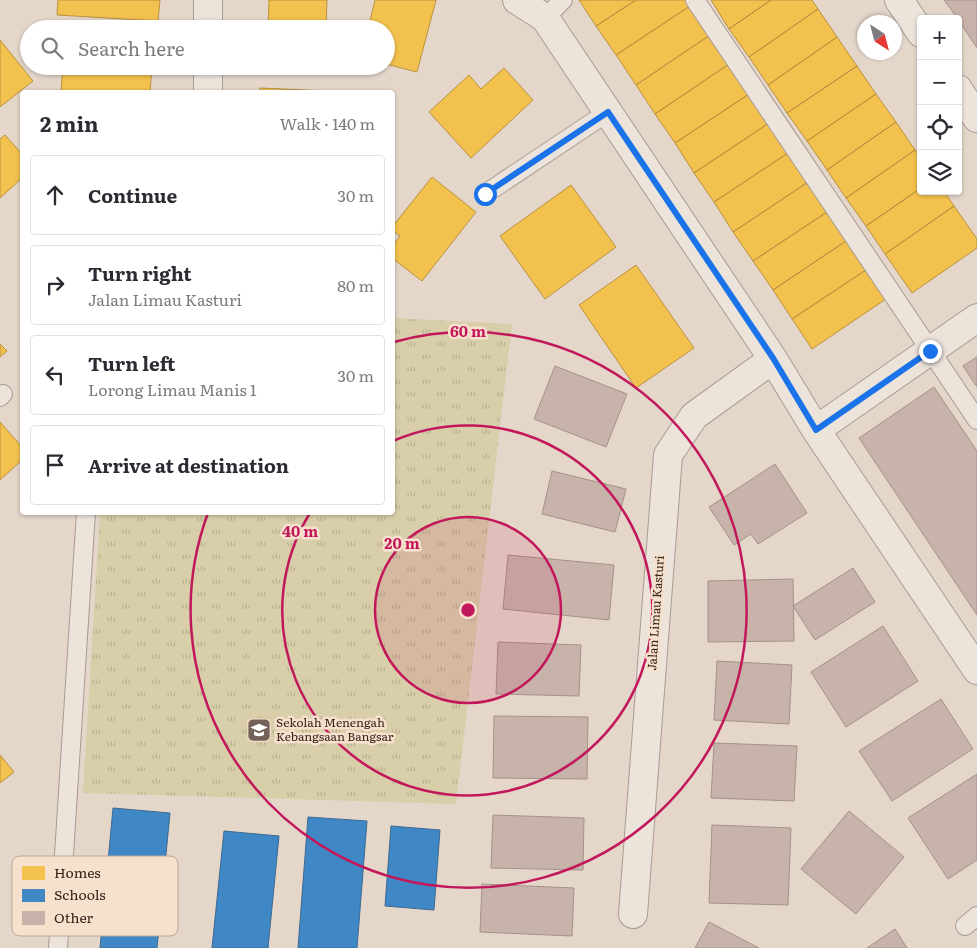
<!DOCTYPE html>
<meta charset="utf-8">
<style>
:root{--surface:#fff;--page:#f7f7f7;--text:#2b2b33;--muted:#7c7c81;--line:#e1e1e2}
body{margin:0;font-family:Literata,serif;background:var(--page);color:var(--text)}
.controls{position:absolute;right:15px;top:15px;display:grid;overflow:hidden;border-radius:5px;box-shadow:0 1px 4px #0004}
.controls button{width:45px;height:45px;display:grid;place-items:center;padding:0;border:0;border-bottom:1px solid var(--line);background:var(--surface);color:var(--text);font:25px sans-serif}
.compass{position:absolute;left:857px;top:15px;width:45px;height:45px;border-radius:50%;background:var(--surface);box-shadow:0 1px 4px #0004;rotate:144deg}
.stop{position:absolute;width:15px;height:15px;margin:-11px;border:4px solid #1a73e8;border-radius:50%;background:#fff}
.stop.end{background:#1a73e8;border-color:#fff;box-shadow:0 1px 5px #0008}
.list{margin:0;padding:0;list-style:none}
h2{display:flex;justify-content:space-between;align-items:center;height:65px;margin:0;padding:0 20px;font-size:21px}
h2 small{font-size:16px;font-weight:400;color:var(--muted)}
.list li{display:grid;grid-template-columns:32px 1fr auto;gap:15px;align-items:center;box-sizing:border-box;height:80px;margin:0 10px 10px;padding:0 10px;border:1px solid var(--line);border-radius:5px}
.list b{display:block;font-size:19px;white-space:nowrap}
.list p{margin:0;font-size:16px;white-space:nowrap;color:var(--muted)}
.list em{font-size:16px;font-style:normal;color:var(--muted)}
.icon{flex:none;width:28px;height:28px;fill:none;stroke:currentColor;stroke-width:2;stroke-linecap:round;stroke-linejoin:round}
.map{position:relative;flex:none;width:977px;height:948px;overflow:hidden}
.search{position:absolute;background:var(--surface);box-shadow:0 1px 4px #0004;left:20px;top:20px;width:375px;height:55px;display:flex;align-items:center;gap:12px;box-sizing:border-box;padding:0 18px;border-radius:28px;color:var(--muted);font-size:19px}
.panel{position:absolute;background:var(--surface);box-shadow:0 1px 4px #0004;left:20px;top:90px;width:375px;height:425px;border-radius:5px}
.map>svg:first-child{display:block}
</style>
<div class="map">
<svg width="977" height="948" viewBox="0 0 977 948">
<defs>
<pattern id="park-tufts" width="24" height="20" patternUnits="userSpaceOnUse" patternTransform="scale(1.25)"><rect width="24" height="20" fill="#d8ceaa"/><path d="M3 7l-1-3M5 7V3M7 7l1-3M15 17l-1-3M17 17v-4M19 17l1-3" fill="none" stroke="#bab192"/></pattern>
</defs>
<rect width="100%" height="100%" fill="#e4d6c9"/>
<path fill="url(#park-tufts)" d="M393,318L512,324L456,804L83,793L100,513L392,512Z"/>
<path fill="#f2c14e" stroke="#ba913f" d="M58,0H160L158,21L57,15Z
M269,0H327L326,29H268Z
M375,0H436L417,72L386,64V29H368Z
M579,0H636L596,26Z
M636,0H686L690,6L616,55L596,26Z
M711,0H771L729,29Z
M771,0H812L818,9L749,57L729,29Z
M690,6L710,35L636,85L616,55Z
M818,9L837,37L768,85L749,57Z
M710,35L729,64L655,114L636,85Z
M837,37L857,66L787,113L768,85Z
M0,40L33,81L0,107Z
M729,64L749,94L675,143L655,114Z
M63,66H152L150,92H61Z
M857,66L876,94L807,141L787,113Z
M504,68L533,100L471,158L429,112L469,75L481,89Z
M260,88L351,92H260Z
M749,94L769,123L694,173L675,143Z
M876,94L896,122L827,170L807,141Z
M896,122L915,150L846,198L827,170Z
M769,123L788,153L714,202L694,173Z
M5,135L22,154V178L0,198V139Z
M915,150L921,158V188L866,226L846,198Z
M788,153L808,182L733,232L714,202Z
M432,177L476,212L422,281L392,258V246L400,236L392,230V227Z
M808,182L827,212L753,261L733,232Z
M571,185L616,247L545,299L500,236Z
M921,188V191H944L954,206L885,254L866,226Z
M954,206L977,239V248L912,293L885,254Z
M827,212L846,241L773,290L753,261Z
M846,241L866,270L792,319L773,290Z
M636,265L694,348L636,388L579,305Z
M866,270L886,299L812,349L792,319Z
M0,344L7,351L0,357Z
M0,422L22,447V460L0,480Z
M0,755L14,772L0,783Z"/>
<path fill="#3f88c5" stroke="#3d6992" d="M113,808L170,813L157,948H100Z
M308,817L367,821L357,948H298Z
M391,826L440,830L434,910L385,906Z
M224,831L279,836L268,948H212Z"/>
<path fill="#c8b3aa" stroke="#a49189" d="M944,0H977V48L958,19Z
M977,357V387L963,366Z
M555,366L627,394L606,447L534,419Z
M934,387L977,451V615L859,438Z
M775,464L807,513L758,544L751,534L734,545L709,507Z
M552,471L626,489L615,532L542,514Z
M508,555L614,565L609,620L503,609Z
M853,568L875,602L815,640L793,606Z
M793,579L794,641L708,642V581Z
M883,626L918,681L846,727L811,672Z
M498,642L581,645L579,696L496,694Z
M717,661L792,665L789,724L714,720Z
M941,699L973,749L892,801L859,751Z
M494,716L588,717L587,779L493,778Z
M714,743L797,746L794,801L711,798Z
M977,774V860L948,879L908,818Z
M849,811L904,857L856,914L801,869Z
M493,815L584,818L583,870L491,868Z
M712,825L791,828L788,905L709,903Z
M482,884L574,888L572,936L480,932Z
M709,922L759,948H695Z
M895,929L907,948H867Z"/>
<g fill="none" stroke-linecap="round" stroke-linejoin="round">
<g stroke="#a99b93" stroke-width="20">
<path id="service" d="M695,0L977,420
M545,18L563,0
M485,194L608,112
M0,397L3,394
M965,926L977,916
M58,948L86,512"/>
</g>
<g stroke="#a99b93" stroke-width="30">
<path id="minor" d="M517,0L545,18L773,359L816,430L977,670
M899,0L921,33
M208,29V0
M958,89L977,118
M208,92V66
M816,430L977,318
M633,914L668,455L694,416L773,359"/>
</g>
<use href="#service" stroke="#ece3db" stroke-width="18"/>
<use href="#minor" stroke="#ece3db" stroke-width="28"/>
</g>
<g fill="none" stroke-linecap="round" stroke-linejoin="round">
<path stroke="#1a73e8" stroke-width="6" d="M485,194L608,112L773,358L816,430L930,351"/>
</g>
<circle cx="468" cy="610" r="93" fill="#c2185b" fill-opacity=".12"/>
<g fill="none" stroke="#c2185b" stroke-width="2.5">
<circle cx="468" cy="610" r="93"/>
<path d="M393 441A185 185 0 1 1 310 513"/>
<path d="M394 342A278 278 0 1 1 208 513"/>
</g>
<defs>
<g id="school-square" transform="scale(1.25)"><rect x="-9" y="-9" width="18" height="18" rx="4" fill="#746158" stroke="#f7e1cd"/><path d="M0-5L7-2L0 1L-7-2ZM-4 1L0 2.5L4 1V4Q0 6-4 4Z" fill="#fff"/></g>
</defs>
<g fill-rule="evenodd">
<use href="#school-square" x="259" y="730"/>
</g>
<g text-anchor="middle" stroke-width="5" stroke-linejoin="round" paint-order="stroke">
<g font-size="12" fill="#37221b" stroke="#f7e1cd">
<text transform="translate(656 613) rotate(-86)" y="4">Jalan Limau Kasturi</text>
</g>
<g font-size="12" fill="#37221b" stroke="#f7e1cd" text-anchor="start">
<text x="276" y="727">Sekolah Menengah<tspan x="276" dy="14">Kebangsaan Bangsar</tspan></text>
</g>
</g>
<rect x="12" y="856" width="166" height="80" rx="8" fill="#f7e1cd" stroke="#bda898" stroke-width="1"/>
<rect x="22" y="866" width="23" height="14" fill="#f2c14e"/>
<rect x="22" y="889" width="23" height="13" fill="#3f88c5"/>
<rect x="22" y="911" width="23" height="14" fill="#c8b3aa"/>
<g font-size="14" fill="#37221b">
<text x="54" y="878">Homes</text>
<text x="54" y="900">Schools</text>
<text x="54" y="923">Other</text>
</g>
<circle cx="468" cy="610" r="8" fill="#c2185b" stroke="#f7e1cd" stroke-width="2.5"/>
<g font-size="15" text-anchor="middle" font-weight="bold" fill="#c2185b" stroke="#f7e1cd" stroke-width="5" stroke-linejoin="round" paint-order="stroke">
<text x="468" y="337">60 m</text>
<text x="300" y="537">40 m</text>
<text x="402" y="549">20 m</text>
</g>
</svg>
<div class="controls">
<button>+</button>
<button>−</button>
<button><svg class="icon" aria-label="locate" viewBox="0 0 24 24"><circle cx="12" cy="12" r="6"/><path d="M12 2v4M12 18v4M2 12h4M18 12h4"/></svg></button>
<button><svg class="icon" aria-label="layers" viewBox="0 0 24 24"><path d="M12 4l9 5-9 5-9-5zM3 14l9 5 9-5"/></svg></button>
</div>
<svg class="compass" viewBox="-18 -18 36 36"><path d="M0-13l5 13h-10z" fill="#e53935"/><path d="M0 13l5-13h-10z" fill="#7c7c81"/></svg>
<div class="stop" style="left:485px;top:194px"></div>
<div class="stop end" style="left:930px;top:351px"></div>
<div class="search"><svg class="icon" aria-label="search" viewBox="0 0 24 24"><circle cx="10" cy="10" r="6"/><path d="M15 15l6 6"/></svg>Search here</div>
<section class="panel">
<h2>2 min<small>Walk · 140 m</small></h2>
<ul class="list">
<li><svg class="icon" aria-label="ahead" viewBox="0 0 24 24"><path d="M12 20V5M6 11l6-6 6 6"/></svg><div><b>Continue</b></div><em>30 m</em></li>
<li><svg class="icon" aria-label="right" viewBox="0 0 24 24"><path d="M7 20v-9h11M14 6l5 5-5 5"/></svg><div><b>Turn right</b><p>Jalan Limau Kasturi</p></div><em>80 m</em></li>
<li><svg class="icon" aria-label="left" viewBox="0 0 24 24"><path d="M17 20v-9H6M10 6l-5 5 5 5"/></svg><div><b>Turn left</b><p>Lorong Limau Manis 1</p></div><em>30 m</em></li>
<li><svg class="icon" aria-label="arrive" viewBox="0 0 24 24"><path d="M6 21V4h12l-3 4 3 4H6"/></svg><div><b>Arrive at destination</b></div></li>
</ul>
</section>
</div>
